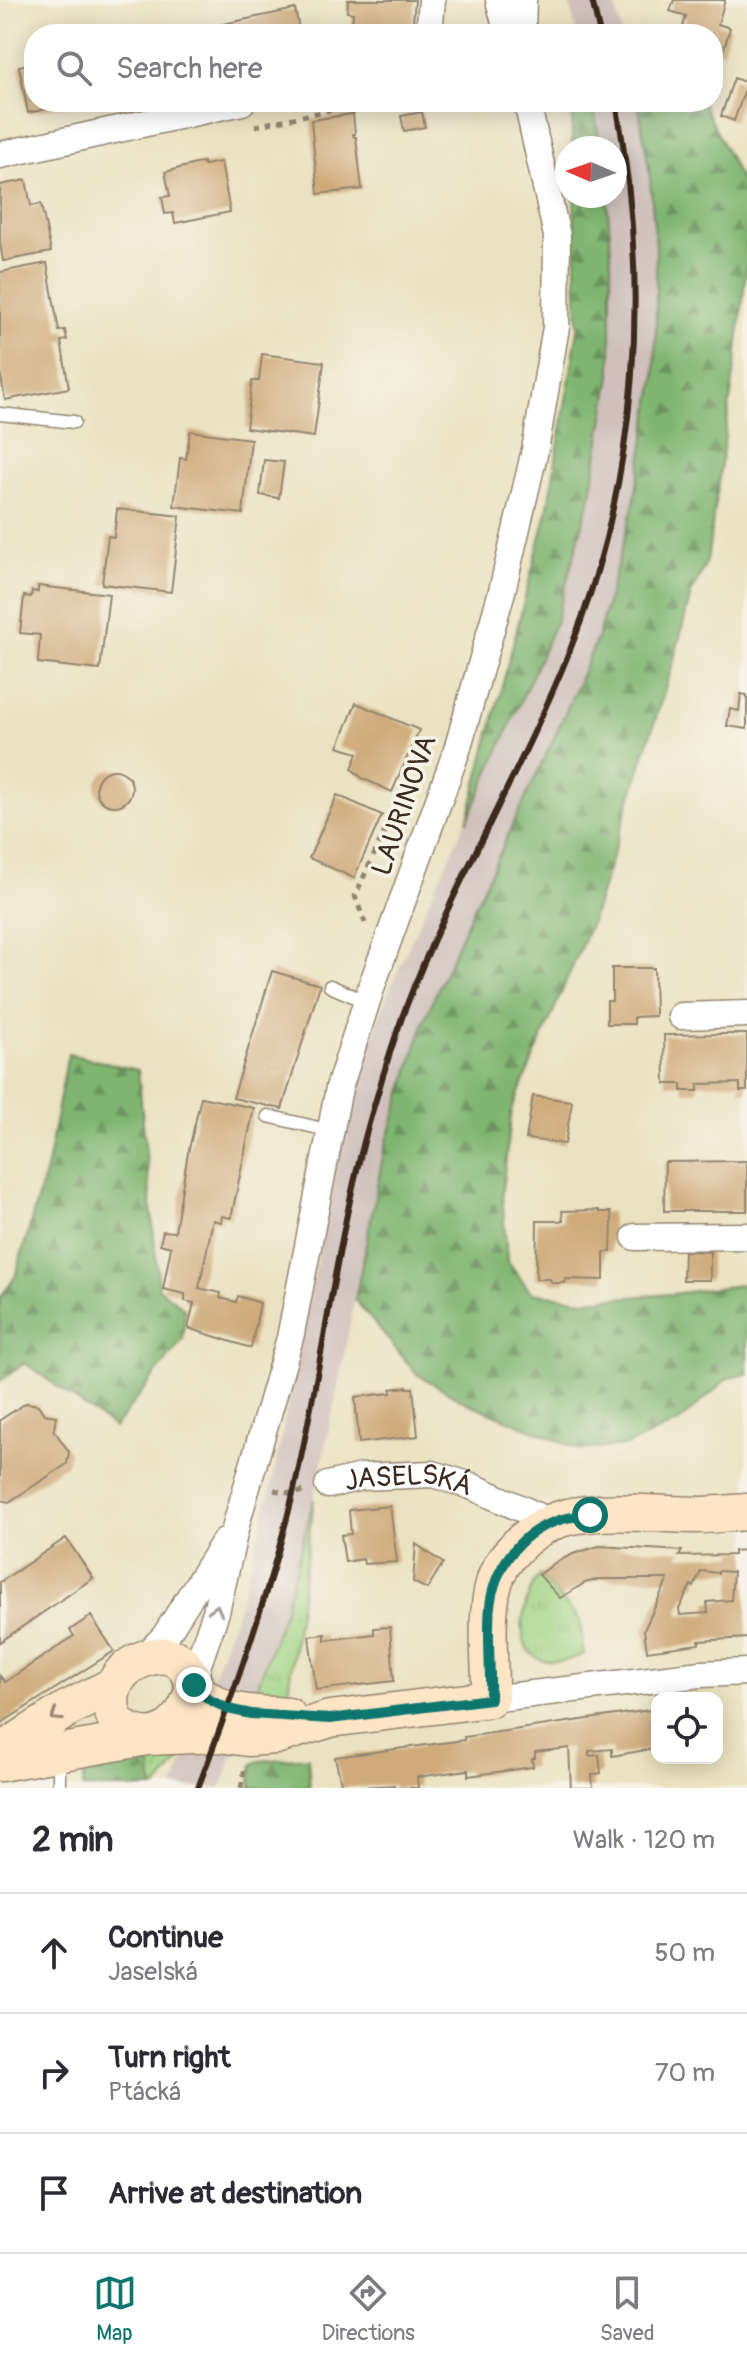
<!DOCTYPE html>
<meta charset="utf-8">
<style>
:root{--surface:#fff;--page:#f2f2f3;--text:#2b2b33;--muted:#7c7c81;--line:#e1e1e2;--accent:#0f766e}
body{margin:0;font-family:Pangolin,sans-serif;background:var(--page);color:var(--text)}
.controls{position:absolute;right:24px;bottom:24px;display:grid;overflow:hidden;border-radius:16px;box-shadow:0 4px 20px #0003}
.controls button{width:72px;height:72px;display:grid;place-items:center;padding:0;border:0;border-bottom:2px solid var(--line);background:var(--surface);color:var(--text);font:40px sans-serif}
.compass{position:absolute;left:555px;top:136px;width:72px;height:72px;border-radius:50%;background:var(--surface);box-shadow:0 4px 20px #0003;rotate:272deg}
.stop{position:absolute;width:24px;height:24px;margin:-18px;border:6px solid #0f766e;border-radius:50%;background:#fff}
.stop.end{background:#0f766e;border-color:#fff;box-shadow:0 2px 8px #0008}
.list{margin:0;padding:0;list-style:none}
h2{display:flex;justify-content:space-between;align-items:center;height:104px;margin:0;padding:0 32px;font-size:34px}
h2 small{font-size:26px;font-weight:400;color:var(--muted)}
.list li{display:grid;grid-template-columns:52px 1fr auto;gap:24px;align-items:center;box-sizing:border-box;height:120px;padding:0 32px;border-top:2px solid var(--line)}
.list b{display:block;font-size:30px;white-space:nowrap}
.list p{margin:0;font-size:26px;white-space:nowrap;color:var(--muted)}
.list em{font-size:26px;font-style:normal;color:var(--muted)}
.icon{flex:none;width:44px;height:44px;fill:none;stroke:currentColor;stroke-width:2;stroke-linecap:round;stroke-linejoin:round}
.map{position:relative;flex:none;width:747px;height:1788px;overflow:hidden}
.search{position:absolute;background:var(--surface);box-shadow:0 4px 20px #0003;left:24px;right:24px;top:24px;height:88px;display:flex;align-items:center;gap:20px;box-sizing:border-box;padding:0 28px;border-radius:32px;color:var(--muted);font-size:30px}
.sheet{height:464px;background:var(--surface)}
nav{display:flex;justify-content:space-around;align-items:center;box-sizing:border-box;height:112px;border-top:2px solid var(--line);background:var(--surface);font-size:22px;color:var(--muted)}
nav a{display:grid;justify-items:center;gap:4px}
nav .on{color:var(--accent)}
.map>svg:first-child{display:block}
</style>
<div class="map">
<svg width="747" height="1788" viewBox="0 0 747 1788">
<defs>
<pattern id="grass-tufts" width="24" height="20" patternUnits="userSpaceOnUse" patternTransform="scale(2)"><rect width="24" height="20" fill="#9fd383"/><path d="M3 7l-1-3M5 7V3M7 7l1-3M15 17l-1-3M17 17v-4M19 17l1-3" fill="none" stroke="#8ab571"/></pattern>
<pattern id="forest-firs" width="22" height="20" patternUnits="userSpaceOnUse" patternTransform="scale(2)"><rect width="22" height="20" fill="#7fb571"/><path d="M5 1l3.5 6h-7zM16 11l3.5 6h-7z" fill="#69935c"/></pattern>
</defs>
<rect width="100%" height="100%" fill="#f7f3e8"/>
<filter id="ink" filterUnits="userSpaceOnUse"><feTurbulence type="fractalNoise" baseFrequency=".0125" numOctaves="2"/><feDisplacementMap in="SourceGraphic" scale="16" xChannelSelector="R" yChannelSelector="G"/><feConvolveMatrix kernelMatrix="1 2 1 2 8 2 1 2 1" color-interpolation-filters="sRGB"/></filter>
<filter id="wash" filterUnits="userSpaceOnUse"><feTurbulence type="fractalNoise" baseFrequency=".006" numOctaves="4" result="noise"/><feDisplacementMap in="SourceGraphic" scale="32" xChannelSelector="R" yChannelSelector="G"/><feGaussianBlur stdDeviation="1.8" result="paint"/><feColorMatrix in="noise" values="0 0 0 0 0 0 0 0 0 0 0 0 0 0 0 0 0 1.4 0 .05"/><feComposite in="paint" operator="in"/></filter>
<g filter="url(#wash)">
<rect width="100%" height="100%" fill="#ebe2c1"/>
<path fill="#cfc0bb" d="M569,0H614L622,34H577Z
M593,102H638L649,169L656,247L655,379L634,503L597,638L562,720L466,925L425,1018L397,1104L384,1151L367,1232L338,1387L314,1499L285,1608L238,1743L221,1788H174L242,1595L271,1488L324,1224L341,1141L355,1091L384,1002L426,907L522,702L555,624L591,494L611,375V250L607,196H615V148H601Z"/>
<path fill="url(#grass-tufts)" stroke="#6d7e50" stroke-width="2" d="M314,1499L288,1692L265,1694V1704L251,1705L285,1608Z
M539,1575L580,1620L584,1654C568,1662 539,1668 527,1648C516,1629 527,1591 539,1575Z
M190,1747L157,1788H153L148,1751Z"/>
<path fill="url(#forest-firs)" stroke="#5d7048" stroke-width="2" d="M572,102H593L601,148H572Z
M638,102H702L747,193V263L737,353L707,561L691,594L673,664L591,923L512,1109L502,1192L507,1261L532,1293L584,1300L672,1294L747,1284V1374L728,1378L679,1422L626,1446L581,1450L465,1402L417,1374L355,1300L384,1151L425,1018L466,925L562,720L597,639L634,503L655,379L656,322V247L649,169Z
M574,196H607L611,250V375L591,494L555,624L467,822L547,512L578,329Z
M68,1054L138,1070L159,1288L185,1309L183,1339L114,1428L25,1363L0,1381V1298L15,1277L47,1166Z
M148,1751L153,1788H83L84,1776L91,1767Z
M308,1757L310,1788H250L253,1764L259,1761Z"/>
<g id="blocks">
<path fill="#cfab7c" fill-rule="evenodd" d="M348,0H415L412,33L351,34L353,13L347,12Z
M674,0H725L718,24L730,28L723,52L713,49V34H681L686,16L670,11Z
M295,9L300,34H216L214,26Z
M34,63V102L74,103L28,113L19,66Z
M734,78L747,83L734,121L721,116Z
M422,112L425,127L404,131L401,116Z
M353,114L355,134H353L354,137H356L362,189L318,194L311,120Z
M203,162L204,165L221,162L230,212L175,223L173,213L165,214L162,197L170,196L165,172Z
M26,180L31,206L41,204L51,252L3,261L0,244V185Z
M47,263L59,331L65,330L67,340L61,341L69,388L5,400L0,371V272Z
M262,354L324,362L314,437L246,428L252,381H259Z
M190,431L251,439L243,514L174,506L180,458L186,459Z
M264,460L284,462L279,498L260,495Z
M117,509L180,516L171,592L102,584L108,536L114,537Z
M38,586L109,594L100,670L38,663L40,635L20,633L24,596L31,597L32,591L38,592Z
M741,694L747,695V729L727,726L730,709L739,711Z
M356,703L419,730L392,792L362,778L352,769L358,753L338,747Z
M96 788a18 18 0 1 1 36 0a18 18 0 1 1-36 0Z
M337,795L382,815L354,878L309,858Z
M612,968H654L655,1016L634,1017V1024H607V1001H612Z
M272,971L320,985L282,1109L233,1098Z
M723,1034H747V1091H740V1083L698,1084V1091H682V1084H665L664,1035Z
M533,1096L572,1101L565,1144L526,1139Z
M201,1097L254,1108L231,1218L222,1216L221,1222L213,1220L199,1288L221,1293L220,1298L236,1302L238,1296L260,1303L251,1348L188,1328L194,1303L185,1301V1294L163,1289L171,1247L160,1244L163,1231L175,1232L187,1158Z
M747,1161V1211H664L665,1162Z
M599,1210V1212H611L612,1220L611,1252H604V1280L566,1279L565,1283H552L550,1279H536L537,1221H563L562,1211Z
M684,1251L710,1252V1280H683Z
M407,1387V1388H413L418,1436L359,1443L355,1397L391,1393V1389Z
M26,1403L38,1405L44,1414L56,1416L54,1430L69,1452L67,1464L9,1502L0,1500V1420Z
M390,1506L397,1562L364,1564L363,1559L345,1562L341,1535L351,1534L349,1510Z
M66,1538L93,1578L0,1642V1582Z
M416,1544L443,1563L427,1589L413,1582Z
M599,1546L682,1551L679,1556L734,1555V1551L747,1550V1638L699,1641V1644L647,1651L644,1630L668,1579H599L585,1583L560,1598L539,1575L556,1562L573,1554ZM701,1571L718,1573V1571L733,1572L731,1600L707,1602L708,1613L680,1615L679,1609L691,1585L694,1587Z
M91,1616L114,1651L0,1724V1676L5,1682L74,1636L70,1630Z
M390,1627L394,1681L316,1690L309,1636L325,1634V1640L350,1637L374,1634V1628Z
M657,1709V1748L612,1756V1749L589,1751V1756L599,1755L601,1773L592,1775L593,1788H571L569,1748L535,1752V1758L532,1759L533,1767L468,1776V1770L417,1777L418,1788H394V1785L342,1788L335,1757L464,1740V1737Z"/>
</g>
</g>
<g filter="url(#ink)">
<use href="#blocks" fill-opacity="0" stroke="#938670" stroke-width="2"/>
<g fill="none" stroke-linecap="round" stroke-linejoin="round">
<g stroke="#938670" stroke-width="15">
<path id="lane" d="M0,414L74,422
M330,986L367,1002
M268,1116L331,1131
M59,1754V1788"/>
</g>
<g stroke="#938670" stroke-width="29">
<g id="street">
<path d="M499,0L508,34"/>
<path d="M429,34L432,0"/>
<path d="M522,34L523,0"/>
<path d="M0,155L242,102"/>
<path d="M681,1016L747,1014"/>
<path d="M635,1237L747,1236"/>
<path id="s1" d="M328,1485L361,1477L433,1474L471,1486L551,1522"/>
<path d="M142,1660L165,1636L225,1541"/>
<path d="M194,1685L198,1664L216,1612L237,1521L290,1338L339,1088L372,985L457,750L502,591L535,450L556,327L557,236L527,102"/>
<path d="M490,1699L701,1674L747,1672"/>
</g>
</g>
<g stroke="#938670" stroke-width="39">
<path id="secondary" d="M194,1685C188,1716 165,1746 131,1732C124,1729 116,1723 114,1716C109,1705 111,1690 117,1680C127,1661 162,1647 181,1662C188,1668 189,1676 193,1683C200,1696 214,1704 227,1709C247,1715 268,1714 288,1716
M0,1752L67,1709L114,1685
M0,1763L147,1737L218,1734L248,1738L275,1736L330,1719L490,1699C491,1661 484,1620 494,1583C501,1557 528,1532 552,1522C590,1506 656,1515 698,1515C714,1515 731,1513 747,1512"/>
</g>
<path stroke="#938670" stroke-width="5" stroke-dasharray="6 6" stroke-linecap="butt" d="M255,126L369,102
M365,923L355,896L400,798L414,788
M274,1490L293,1494L304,1491
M241,1788L245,1767"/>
<use href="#lane" stroke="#fff" stroke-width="12"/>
<use href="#street" stroke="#fff" stroke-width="26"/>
<use href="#secondary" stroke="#fde5c5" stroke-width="36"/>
<path stroke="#3b2a1e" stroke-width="6" d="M592,0L600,34
M198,1788C234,1692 269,1594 293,1494C324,1362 337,1225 377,1096C385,1068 394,1039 404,1012C451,887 521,773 570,650C639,477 650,284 616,102"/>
</g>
<defs><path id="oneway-chevron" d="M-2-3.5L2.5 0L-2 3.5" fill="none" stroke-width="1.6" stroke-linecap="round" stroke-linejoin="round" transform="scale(2)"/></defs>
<use stroke="#a79f9a" href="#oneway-chevron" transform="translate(216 1610) rotate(-75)"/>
<use stroke="#9c8872" href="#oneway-chevron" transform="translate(56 1716) rotate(147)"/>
</g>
<g fill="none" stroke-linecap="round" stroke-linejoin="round" filter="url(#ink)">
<path stroke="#0f766e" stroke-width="10" d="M194,1685L208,1699L228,1709L251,1714L330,1719L490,1699C491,1669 487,1636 490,1606C494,1570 518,1534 554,1522C565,1517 578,1516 590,1515"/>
</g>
<g text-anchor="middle" stroke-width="7" stroke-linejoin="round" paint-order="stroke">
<g font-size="28" fill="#3b2a1e" stroke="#f7f3e8">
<text transform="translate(403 805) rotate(-71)" y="10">LAURINOVA</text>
<text dy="10" stroke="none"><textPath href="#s1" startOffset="82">JASELSKÁ</textPath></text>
</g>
</g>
</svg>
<div class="controls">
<button><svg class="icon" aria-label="locate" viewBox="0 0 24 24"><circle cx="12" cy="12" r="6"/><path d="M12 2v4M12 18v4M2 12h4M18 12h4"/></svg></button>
</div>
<svg class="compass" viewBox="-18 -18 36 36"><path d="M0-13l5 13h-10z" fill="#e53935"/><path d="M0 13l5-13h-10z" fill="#7c7c81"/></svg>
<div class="stop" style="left:590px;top:1515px"></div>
<div class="stop end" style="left:194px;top:1685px"></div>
<div class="search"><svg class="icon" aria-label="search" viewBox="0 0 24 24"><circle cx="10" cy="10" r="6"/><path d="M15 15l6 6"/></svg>Search here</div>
</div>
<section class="sheet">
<h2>2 min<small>Walk · 120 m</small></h2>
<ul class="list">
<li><svg class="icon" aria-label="ahead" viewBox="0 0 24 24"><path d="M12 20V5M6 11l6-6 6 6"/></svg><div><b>Continue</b><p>Jaselská</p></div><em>50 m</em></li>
<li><svg class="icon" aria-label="right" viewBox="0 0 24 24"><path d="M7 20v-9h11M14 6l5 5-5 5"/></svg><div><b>Turn right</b><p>Ptácká</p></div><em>70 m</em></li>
<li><svg class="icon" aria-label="arrive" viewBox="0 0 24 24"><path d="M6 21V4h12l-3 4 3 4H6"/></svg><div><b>Arrive at destination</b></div></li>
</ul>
</section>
<nav>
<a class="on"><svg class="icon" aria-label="map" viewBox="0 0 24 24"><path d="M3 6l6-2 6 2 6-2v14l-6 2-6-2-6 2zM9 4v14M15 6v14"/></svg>Map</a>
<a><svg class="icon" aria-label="directions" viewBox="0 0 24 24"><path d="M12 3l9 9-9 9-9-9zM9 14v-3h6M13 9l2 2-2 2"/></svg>Directions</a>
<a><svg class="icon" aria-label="saved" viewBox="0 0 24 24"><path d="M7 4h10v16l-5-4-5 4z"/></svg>Saved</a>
</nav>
